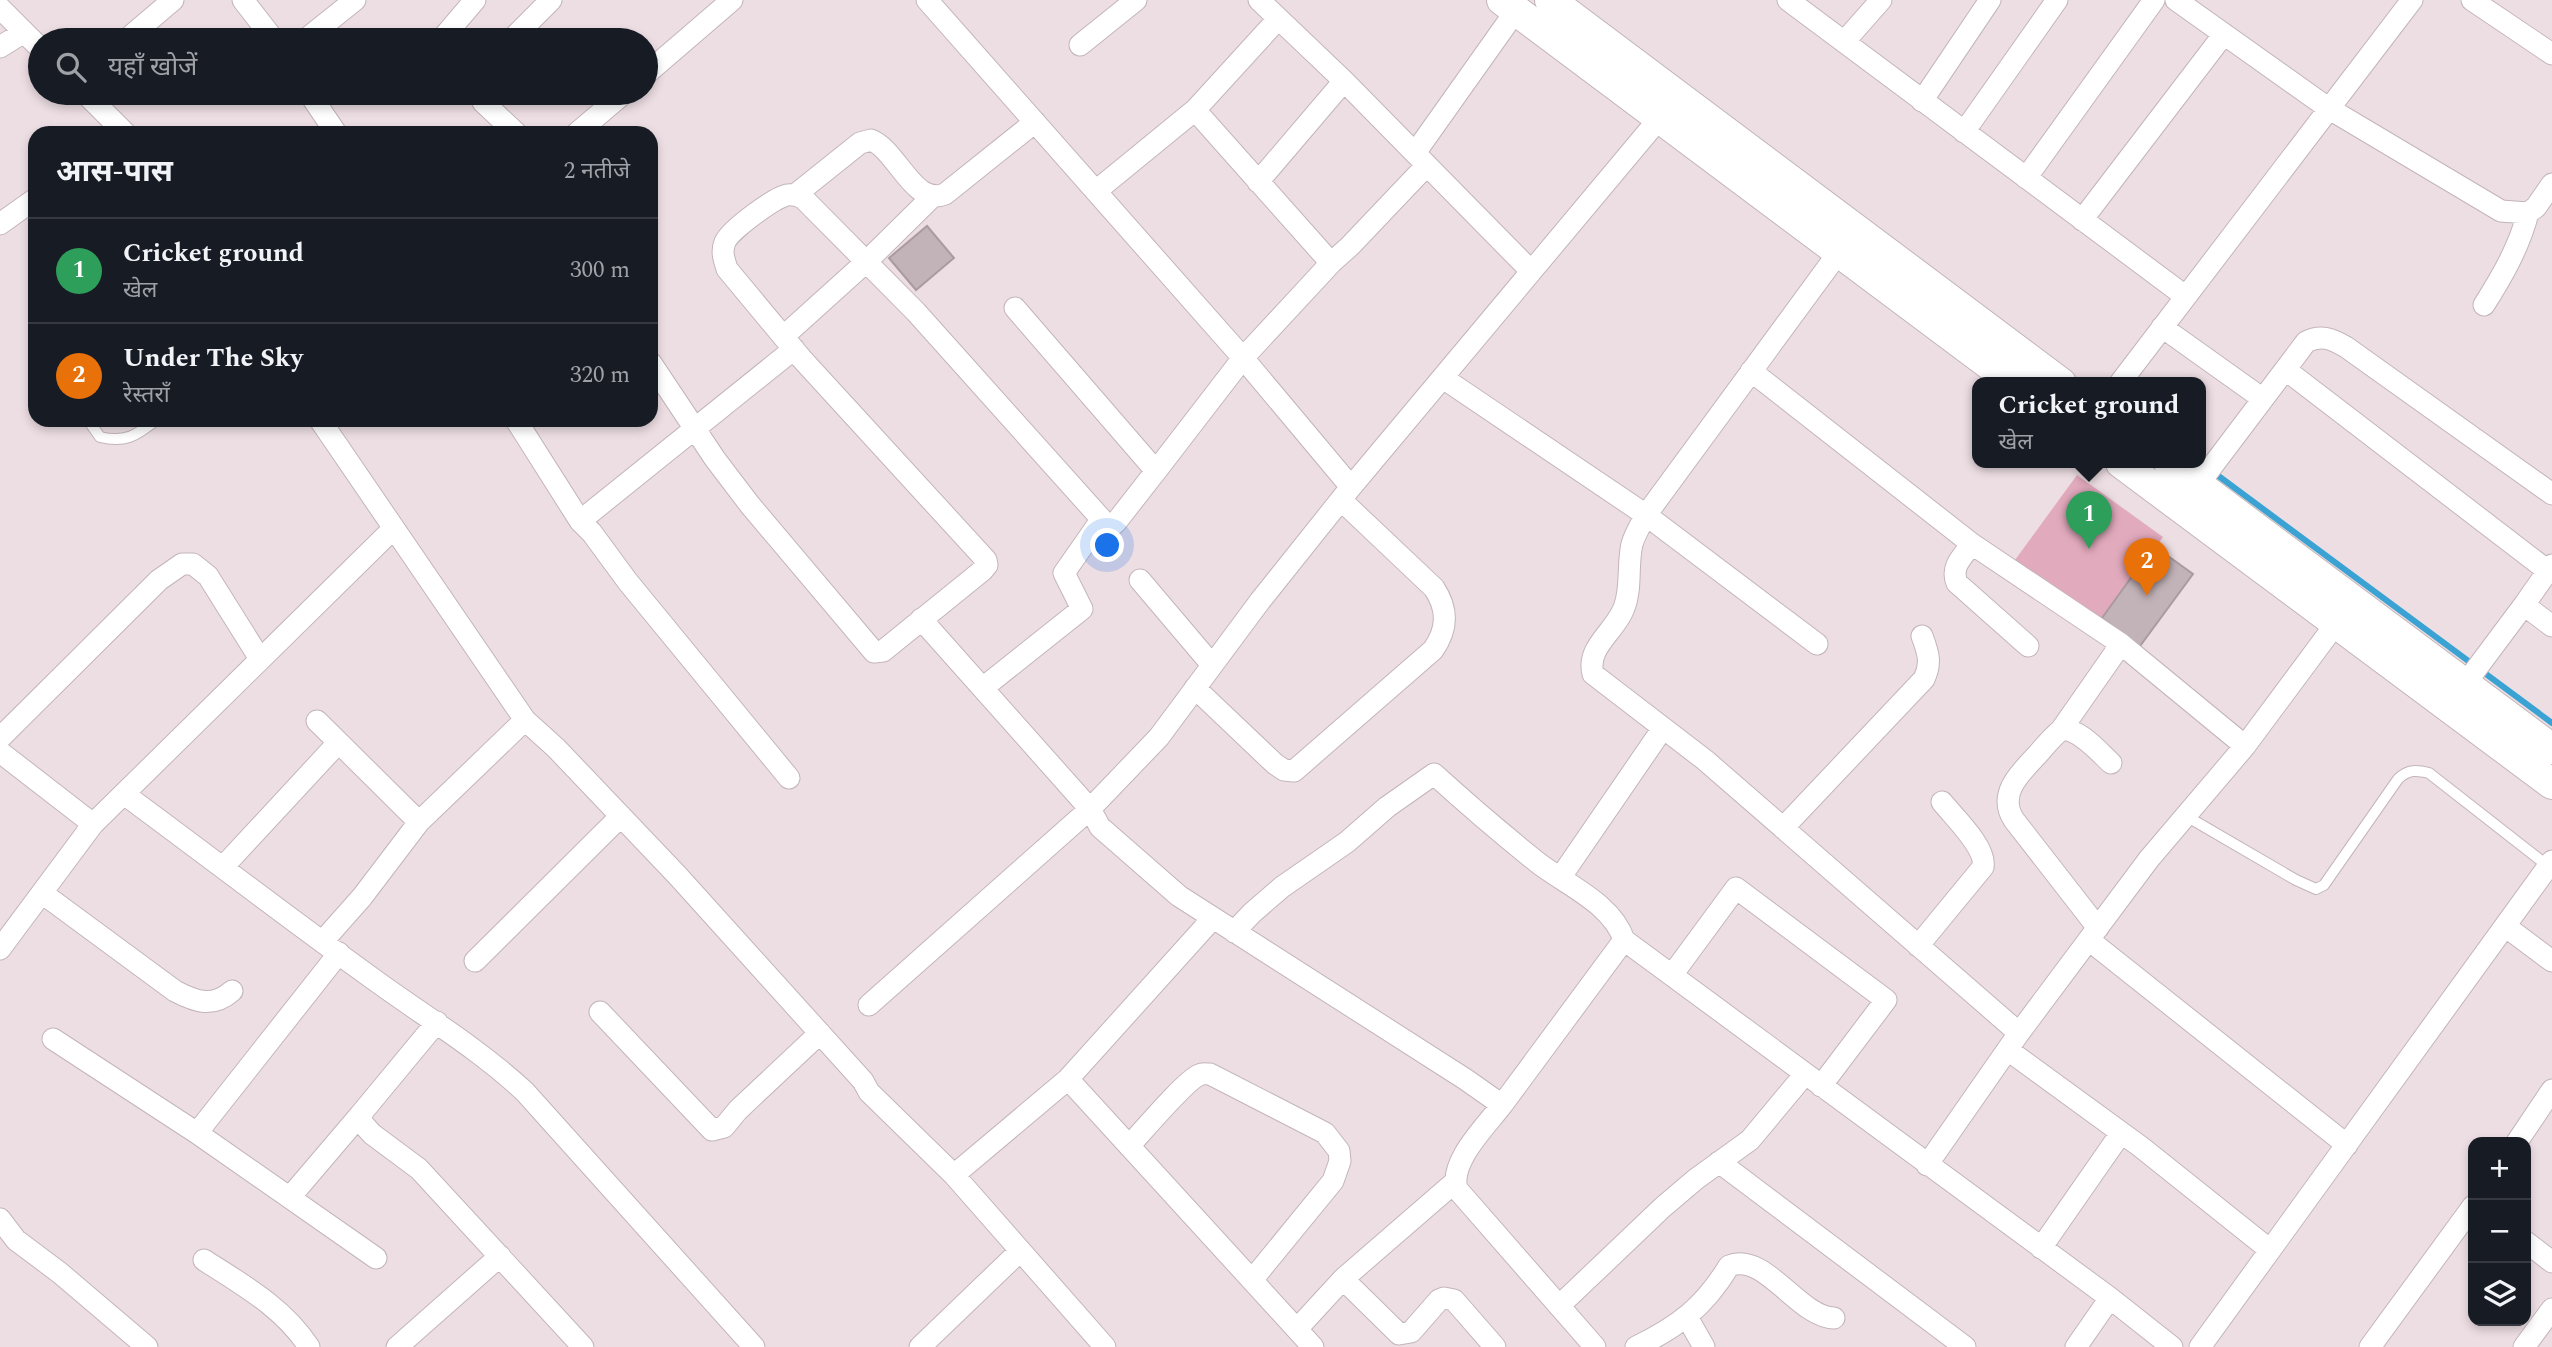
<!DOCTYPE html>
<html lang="hi">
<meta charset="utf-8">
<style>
:root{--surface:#171b24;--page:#20242c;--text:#f1f3f6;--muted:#9ea1a6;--line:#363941;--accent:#00749e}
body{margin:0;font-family:Spectral,"Noto Sans Devanagari",serif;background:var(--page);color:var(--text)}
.controls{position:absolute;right:21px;bottom:21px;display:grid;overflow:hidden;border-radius:14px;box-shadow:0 4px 10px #0003}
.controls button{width:63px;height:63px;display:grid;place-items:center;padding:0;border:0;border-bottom:2px solid var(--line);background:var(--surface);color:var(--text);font:35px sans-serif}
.you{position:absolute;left:1108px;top:546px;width:24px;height:24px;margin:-18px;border:5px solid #fff;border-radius:50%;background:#1a73e8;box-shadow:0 0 0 10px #1a73e833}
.badge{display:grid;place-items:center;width:46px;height:46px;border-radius:50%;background:var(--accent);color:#fff;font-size:23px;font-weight:700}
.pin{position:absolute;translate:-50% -58px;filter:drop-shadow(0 2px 4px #0008)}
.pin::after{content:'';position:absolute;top:37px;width:24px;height:21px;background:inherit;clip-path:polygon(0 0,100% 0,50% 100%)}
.popup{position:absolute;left:1972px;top:377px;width:234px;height:91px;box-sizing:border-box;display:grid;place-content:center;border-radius:14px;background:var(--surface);filter:drop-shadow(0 2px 5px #0005);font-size:23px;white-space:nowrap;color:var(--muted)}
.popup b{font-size:26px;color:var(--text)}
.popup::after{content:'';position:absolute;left:50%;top:100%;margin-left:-14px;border:14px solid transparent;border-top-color:var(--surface)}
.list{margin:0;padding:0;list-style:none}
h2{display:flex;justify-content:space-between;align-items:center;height:91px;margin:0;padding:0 28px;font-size:30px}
h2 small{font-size:23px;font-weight:400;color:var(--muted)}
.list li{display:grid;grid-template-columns:46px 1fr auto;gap:21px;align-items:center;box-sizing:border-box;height:105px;padding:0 28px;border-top:2px solid var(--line)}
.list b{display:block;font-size:26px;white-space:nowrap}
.list p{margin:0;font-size:23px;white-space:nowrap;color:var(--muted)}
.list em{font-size:23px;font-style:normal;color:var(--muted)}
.icon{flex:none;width:38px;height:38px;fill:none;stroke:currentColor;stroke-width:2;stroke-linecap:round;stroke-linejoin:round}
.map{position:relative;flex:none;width:2552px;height:1347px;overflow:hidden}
.search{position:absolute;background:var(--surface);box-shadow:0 4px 10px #0003;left:28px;top:28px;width:630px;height:77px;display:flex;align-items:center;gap:18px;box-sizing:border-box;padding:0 24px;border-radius:38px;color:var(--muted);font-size:26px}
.panel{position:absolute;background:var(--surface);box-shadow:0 4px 10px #0003;left:28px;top:126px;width:630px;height:301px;border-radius:21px}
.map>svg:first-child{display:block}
</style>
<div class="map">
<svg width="2552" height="1347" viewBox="0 0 2552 1347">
<rect width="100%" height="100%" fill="#eddee3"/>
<path fill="#e2aabd" d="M2077,475L2163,537L2100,622L2015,560Z"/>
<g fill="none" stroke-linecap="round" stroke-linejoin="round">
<path stroke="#3aa3d3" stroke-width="6" d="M2201,463L2552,723"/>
</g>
<path fill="#c2b3b8" stroke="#a99b9f" stroke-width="2" d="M927,226L954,258L916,290L889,258Z
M2154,546L2193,574L2140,646L2102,618Z"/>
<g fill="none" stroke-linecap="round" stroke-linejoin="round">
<g stroke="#c3b5b9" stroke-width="12">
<path id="lane" d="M88,420L100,437C125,443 136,436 156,420
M2186,816L2296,880L2316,889L2324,885L2398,779C2408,769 2417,770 2429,773L2548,866"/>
</g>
<g stroke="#c3b5b9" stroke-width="23">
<path id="street" d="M243,0L274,40
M927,0L1243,358L1351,487
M1259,0L1344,81L1531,271
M1788,0L2185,296
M2176,0L2328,108L2501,211L2528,213L2536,207L2552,184
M2472,0L2552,54
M0,8L40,48
M1278,19L1195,110L1331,263L1350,246L1427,165
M126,40L173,0
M305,40L355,0
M441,40L475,0
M511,40L551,0
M1844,42L1881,0
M1080,45L1136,0
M0,47L24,32
M646,74L732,0
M85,93L125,133
M309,93L336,133
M479,93L483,102L516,133
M1922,101L1990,0
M1964,132L2057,0
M577,133L624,93
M1415,153L1515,12
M2026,178L2154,0
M1258,182L1344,81
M1096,191L1195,110
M795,195L860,143L871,140C897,150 914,207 945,194L1035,122
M2082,220L2224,34
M0,224L35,199
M1839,252L1646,515C1641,524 1635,534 1632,544C1627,565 1632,588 1624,608C1615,632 1586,647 1593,674L1705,760L2019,1033
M2484,305C2503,275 2519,247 2528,213
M1015,308L1156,471L1243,358L1331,263
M2162,327L2263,399
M784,336L866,262L932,197
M651,363L715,459L750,505L874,652L883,651L983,570L987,565L986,560L801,358L727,269C724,259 721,252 725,242C730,230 774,198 787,195C793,194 798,196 803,198L916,312L1105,523L1114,524L1117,521L1156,471
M2286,370L2548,571
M1751,371L1972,544L2121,644L2245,746
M1443,378L1646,515L1817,644
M2120,383L2412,0
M320,420L525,720L556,748L677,875L863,1081L869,1092L954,1175L1105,1347
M516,420L580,521L592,533L628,582L789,778
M2198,485L2306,342C2321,334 2332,339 2346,347L2552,494
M580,521L794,349
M1972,544C1963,556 1950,567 1957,583L2028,646
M1140,580L1212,665
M2524,605L2552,565
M921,619L1090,809L1100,827L1179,896L1465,1079L1502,1105L1624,940C1612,903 1566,885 1537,862C1502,834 1467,804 1434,774L1387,807L1347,842L1282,887L1252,913L1234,932
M2465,684L2524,605L2552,626
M984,687L1082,609L1064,573L1101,520
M1195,688L1275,764L1284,770L1294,771L1433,650C1448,629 1448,609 1434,588L1341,500
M317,721L419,822
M2061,730L2121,644
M0,738L159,580L182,564H193L208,576L260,659
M0,752L93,824
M124,794C208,856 291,920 376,981C427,1018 479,1049 525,1092L754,1347
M1783,828L1924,679C1932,663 1928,652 1922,636
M223,867L338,743
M1560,878L1663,728
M42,893L175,991C196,1002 213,1008 232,991
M2505,926L2552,961
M2098,928L2014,820C1997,794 2020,773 2038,754C2045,746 2052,737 2061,730C2078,727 2099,752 2111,763
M1624,940L2110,1298L2172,1347
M2089,940L2347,1145
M323,941L362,897L419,822L525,720
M1918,946L1983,867C1987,848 1954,817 1942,802
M0,949L93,824L393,529
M339,953L197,1133L376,1258
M475,961L621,816
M1672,975L1736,888L1886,1000L1821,1086
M869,1005L1090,809L1159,737L1260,601L1351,487L1668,108
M600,1012L712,1130L724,1127L738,1110L820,1033
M437,1022L360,1115L363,1124L372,1134L419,1169L583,1347
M53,1039L197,1133
M2008,1050L2141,1147L2270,1250
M1068,1079L1313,1347
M1502,1105C1486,1126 1449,1162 1457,1189L1595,1347
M2517,1142L2552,1090
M1129,1146C1143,1131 1185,1081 1199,1075C1203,1073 1205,1074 1210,1074L1325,1133L1339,1151L1340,1161L1333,1181L1252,1280
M1719,1162L1965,1347
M1927,1165L2019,1033L2149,859L2245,746L2343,614
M954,1175L1068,1079L1213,918
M291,1196L360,1115
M0,1219L16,1240L60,1273L147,1347
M2526,1242L2552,1262
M2041,1248L2121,1133
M204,1260C243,1285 284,1308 309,1347
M1343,1279L1399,1334L1411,1332L1439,1300L1444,1298L1454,1300L1495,1347
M1559,1306L1663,1207L1696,1179L1750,1140L1805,1074
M1687,1317L1704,1347
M1297,1329L1343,1279L1455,1182
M397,1347L500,1256
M920,1347L1020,1251
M1636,1347C1679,1326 1704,1307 1729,1266C1765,1251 1798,1317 1834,1318
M2076,1347L2110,1298
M2200,1347L2552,861
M2370,1347L2473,1206
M2524,1347L2552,1309"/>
</g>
<g stroke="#c3b5b9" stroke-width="32">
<path id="secondary" d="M1502,0L2014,383
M1550,0L2061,383
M2121,463L2552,784
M2169,463L2552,749"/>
</g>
<use href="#lane" stroke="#fff" stroke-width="10"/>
<use href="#street" stroke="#fff" stroke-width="21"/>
<use href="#secondary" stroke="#fff" stroke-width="30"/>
</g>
</svg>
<div class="controls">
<button>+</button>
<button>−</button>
<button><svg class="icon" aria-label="layers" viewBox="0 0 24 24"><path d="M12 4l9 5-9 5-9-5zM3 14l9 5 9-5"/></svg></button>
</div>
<div class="you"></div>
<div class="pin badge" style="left:2089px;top:549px;background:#2e9e5b">1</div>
<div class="popup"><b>Cricket ground</b>खेल</div>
<div class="pin badge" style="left:2147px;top:596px;background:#e8710a">2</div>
<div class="search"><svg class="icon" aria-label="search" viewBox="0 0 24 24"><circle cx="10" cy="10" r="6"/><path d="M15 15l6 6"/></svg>यहाँ खोजें</div>
<section class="panel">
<h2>आस-पास<small>2 नतीजे</small></h2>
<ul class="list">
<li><span class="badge" style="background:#2e9e5b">1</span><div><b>Cricket ground</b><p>खेल</p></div><em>300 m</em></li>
<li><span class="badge" style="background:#e8710a">2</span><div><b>Under The Sky</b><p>रेस्तराँ</p></div><em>320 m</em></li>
</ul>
</section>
</div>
